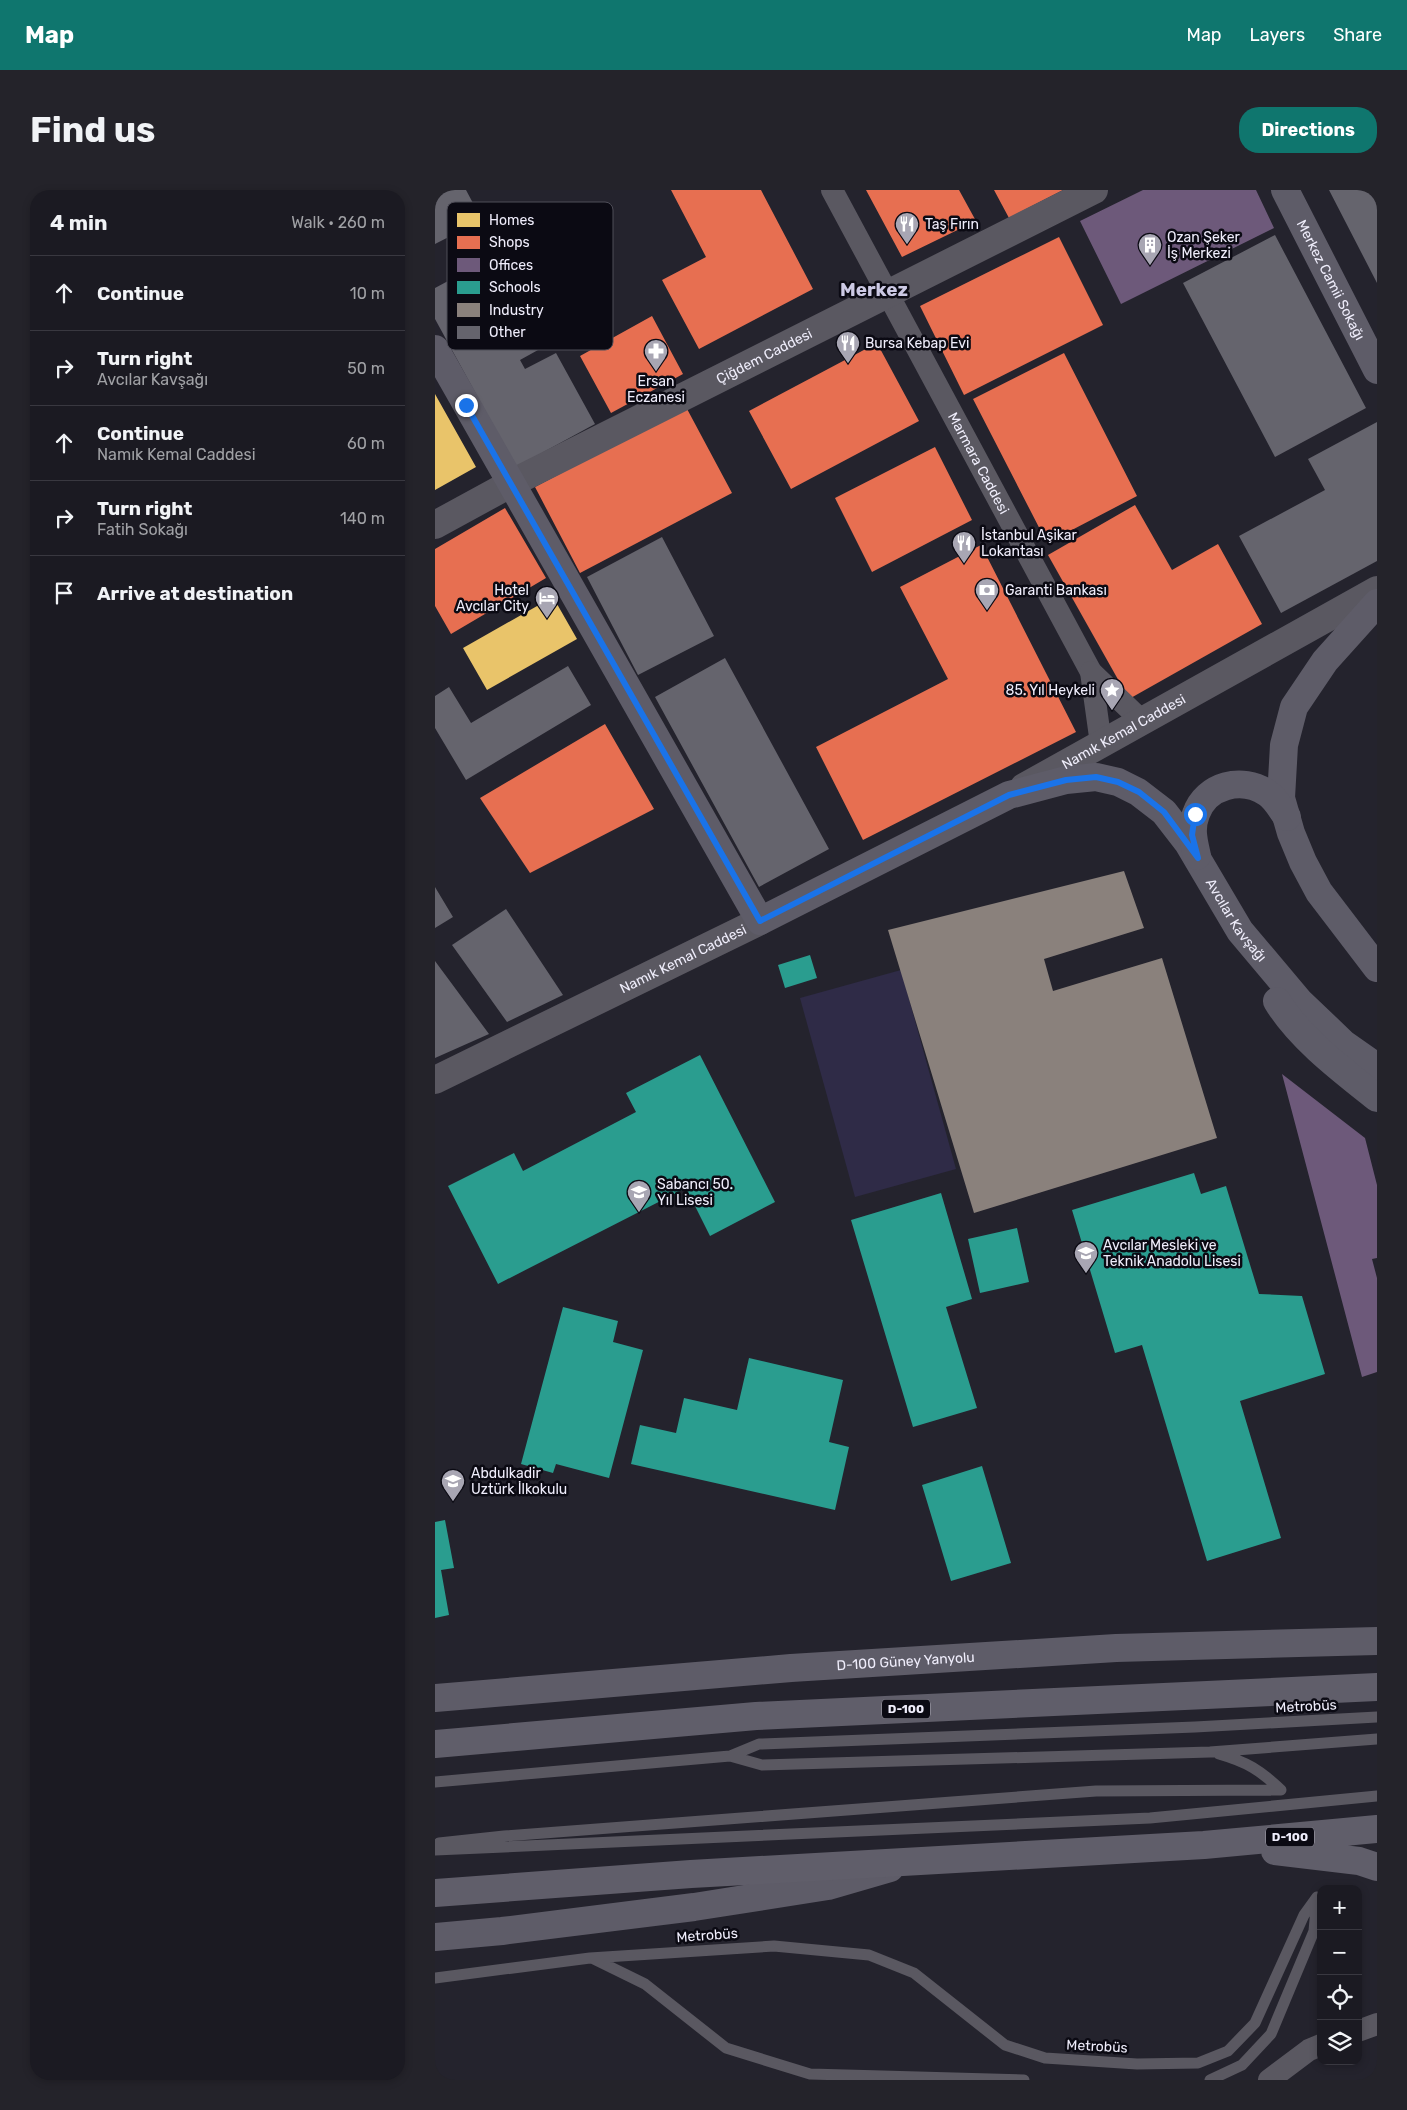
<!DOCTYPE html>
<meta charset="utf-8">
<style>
:root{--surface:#1b1a22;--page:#24232a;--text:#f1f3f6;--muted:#a0a1a5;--line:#393840;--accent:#0f766e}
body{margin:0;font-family:Rubik,sans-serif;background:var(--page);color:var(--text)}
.controls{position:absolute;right:15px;bottom:15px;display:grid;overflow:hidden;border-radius:10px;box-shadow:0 2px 8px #0003}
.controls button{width:45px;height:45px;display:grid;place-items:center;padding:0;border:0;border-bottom:1px solid var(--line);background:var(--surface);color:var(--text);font:25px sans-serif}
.stop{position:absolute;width:15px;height:15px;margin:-11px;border:4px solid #1a73e8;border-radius:50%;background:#fff}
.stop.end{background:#1a73e8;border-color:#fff;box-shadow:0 1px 5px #0008}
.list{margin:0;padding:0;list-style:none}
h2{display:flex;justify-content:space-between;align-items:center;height:65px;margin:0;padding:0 20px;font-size:21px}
h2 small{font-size:16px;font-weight:400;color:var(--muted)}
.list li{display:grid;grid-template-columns:32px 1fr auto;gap:15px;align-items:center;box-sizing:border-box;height:75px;padding:0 20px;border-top:1px solid var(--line)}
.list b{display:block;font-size:19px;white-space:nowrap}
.list p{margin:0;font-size:16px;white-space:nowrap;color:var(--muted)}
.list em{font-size:16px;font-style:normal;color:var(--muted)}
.icon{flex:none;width:28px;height:28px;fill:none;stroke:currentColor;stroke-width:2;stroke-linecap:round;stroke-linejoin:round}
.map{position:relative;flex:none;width:942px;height:1890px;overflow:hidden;border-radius:20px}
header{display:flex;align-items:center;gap:30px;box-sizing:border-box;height:70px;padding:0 25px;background:var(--accent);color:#fff}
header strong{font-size:24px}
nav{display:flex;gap:28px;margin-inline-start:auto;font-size:18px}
.intro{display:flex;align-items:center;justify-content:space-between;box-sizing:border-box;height:120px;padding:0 30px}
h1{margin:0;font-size:35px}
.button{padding:12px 22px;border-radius:20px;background:var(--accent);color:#fff;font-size:18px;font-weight:700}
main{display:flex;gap:30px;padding:0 30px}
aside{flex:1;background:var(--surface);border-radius:20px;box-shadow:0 2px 8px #0003}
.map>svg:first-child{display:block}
</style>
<header>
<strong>Map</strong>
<nav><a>Map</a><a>Layers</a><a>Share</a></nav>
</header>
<div class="intro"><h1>Find us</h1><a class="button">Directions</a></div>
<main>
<aside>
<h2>4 min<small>Walk · 260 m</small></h2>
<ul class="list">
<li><svg class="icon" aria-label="ahead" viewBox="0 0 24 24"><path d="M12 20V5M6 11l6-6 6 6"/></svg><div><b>Continue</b></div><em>10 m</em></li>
<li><svg class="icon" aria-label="right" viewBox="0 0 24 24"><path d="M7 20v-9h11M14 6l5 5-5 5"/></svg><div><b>Turn right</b><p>Avcılar Kavşağı</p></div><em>50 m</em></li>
<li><svg class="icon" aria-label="ahead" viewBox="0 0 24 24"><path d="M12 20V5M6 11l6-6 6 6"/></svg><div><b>Continue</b><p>Namık Kemal Caddesi</p></div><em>60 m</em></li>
<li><svg class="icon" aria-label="right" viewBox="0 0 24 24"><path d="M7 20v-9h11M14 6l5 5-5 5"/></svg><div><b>Turn right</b><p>Fatih Sokağı</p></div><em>140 m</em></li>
<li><svg class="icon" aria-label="arrive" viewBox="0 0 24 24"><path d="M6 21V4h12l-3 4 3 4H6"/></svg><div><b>Arrive at destination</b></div></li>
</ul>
</aside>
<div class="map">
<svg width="942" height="1890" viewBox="0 0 942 1890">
<rect width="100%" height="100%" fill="#24232d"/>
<path fill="#2f2b47" d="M466,780L521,979L420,1007L365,808Z"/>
<path fill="#e9c46a" d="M0,204L41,277L0,300Z
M118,407L142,449L52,500L28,458Z"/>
<path fill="#e76f51" d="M236,0H326L378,99L264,159L227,90L271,67Z
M431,0H524L541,31L467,67Z
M559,0H628L574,28Z
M624,47L668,135L529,205L485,116Z
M217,126L248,184L176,223L145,166Z
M442,153L484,231L356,299L314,221Z
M629,163L702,306L612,353L538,209Z
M251,217L297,303L145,383L100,297Z
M500,257L537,330L437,382L400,308Z
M700,315L737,380L783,354L827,434L694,509L613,365Z
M70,318L111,388L16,444L0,416V359Z
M546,355L641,542L428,650L381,557L513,489L465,397Z
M170,534L219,619L95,683L45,608Z"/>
<path fill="#6d597a" d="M708,0H821L839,38L686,114L645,31Z
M847,884L930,948L942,995V1068L937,1069L942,1088V1182L927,1187Z"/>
<path fill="#2a9d8f" d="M375,765L382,788L350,798L343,775Z
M265,865L340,1012L275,1046L251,998L63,1094L13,996L79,963L88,981L201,922L191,903Z
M759,983L766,1004L791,996L824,1104L867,1106L890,1184L805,1211L846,1348L772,1371L707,1155L680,1163L637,1020Z
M506,1003L537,1109L511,1117L542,1218L478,1237L416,1030Z
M582,1038L594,1092L545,1103L533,1049Z
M128,1117L183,1131L178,1152L208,1160L174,1288L121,1274L118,1283L86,1274Z
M314,1168L408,1190L394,1252L414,1257L400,1320L196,1274L205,1235L241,1243L249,1208L302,1220Z
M547,1276L576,1373L516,1391L487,1295Z
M10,1330L19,1378L6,1380L14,1425L0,1428V1332Z"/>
<path fill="#8a817c" d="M689,681L709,738L609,769L618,801L727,768L782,948L539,1023L453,740Z"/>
<path fill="#65646d" d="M0,0H31L47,30L0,54Z
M894,0H942V93Z
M840,45L931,218L840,267L748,93Z
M54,69L103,160L85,170L90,179L121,163L160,234L81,277L0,129V98Z
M942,232V371L846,423L804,346L890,300L873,269Z
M227,347L279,446L203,485L152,387Z
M290,468L394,659L324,697L220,507Z
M133,476L156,515L31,590L0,538V506L14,497L36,533Z
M0,697L18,727L0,738Z
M71,719L128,805L72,832L17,755Z
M0,771L54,844L0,868Z"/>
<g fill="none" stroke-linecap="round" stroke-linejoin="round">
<path stroke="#5a5861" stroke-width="11" d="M784,1564C812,1572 825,1580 846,1600
M295,1566L327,1575L775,1562L942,1549
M0,1592L295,1566L324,1554L760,1537L942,1527
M4,1653L69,1646L661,1601L846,1600
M0,1660L715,1628L942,1606
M157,1768L210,1794L291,1858L375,1884L589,1890
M0,1788L155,1768L339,1756L434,1765L479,1783L570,1855L610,1868L702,1874L763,1873L793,1861L820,1833L869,1725L882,1707
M775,1890L807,1875L836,1844L879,1741L882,1708"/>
<g stroke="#5a5861" stroke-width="22">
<path id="s1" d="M397,0L656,482L666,554"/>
<path d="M656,482L708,532"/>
<path d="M923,1841L942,1834"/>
<path d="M834,1890L874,1860L886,1855"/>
</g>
<g stroke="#5a5861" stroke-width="28">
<path id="s2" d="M0,335L75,294L659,0"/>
<path id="s3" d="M589,597L942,400"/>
<path id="s4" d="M0,890L325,731"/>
</g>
<g stroke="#5e5c68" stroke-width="28">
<path id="s5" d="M850,0L942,180"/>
<path id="s6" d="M0,159L325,731L574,605L631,590L661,587L683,592L703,602L729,622L753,653L805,741L864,811L909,854L942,877"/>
<path d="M942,413L890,471L859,517L849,555L846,608L856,643L868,672L884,702L942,778"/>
<path d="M762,666C759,652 755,639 761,624C771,595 807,586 832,603C840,608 846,619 852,627"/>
<path d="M842,811C864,848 908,881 942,908"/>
<path id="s7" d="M0,1508L356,1478L681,1458L942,1451"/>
<path d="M0,1747L67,1741L259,1717L393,1696L455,1678"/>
</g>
<path stroke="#605e6a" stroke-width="28" d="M0,1554L321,1526L942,1497
M840,1661L924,1671L942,1677
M0,1703L256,1684L769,1655L942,1639"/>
</g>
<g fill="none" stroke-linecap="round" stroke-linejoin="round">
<path stroke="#1a73e8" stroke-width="6" d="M31,215L325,731L574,605L631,590L661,587L683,592L704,602L729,622L763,668L757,645L760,624"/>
</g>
<defs>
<g id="restaurant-pin" transform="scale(1.25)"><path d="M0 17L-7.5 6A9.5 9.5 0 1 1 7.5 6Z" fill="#a8a6b3" stroke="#0b0a13"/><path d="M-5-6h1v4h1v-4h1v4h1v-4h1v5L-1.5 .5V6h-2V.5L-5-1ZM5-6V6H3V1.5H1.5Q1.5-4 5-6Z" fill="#fff"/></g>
<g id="building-pin" transform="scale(1.25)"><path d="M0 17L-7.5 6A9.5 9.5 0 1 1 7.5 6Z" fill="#a8a6b3" stroke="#0b0a13"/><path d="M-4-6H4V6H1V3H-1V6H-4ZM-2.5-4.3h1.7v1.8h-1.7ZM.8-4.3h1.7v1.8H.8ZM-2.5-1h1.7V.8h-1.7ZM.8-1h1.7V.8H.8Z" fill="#fff"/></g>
<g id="pharmacy-pin" transform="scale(1.25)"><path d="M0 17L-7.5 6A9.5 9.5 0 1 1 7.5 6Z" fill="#a8a6b3" stroke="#0b0a13"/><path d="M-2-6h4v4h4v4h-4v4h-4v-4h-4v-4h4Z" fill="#fff"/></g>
<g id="bank-pin" transform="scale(1.25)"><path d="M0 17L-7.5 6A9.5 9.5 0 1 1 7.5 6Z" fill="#a8a6b3" stroke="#0b0a13"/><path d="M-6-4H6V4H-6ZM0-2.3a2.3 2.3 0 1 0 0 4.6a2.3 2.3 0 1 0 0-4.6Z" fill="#fff"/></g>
<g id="hotel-pin" transform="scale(1.25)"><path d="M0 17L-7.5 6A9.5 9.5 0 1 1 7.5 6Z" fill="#a8a6b3" stroke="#0b0a13"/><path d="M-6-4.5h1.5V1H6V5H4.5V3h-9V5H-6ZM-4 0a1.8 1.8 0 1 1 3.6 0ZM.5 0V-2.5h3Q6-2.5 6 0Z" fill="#fff"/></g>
<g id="sight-pin" transform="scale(1.25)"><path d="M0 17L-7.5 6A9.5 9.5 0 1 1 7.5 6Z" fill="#a8a6b3" stroke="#0b0a13"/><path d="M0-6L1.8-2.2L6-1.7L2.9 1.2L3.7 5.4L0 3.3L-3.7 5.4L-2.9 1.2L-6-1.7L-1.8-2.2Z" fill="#fff"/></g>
<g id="school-pin" transform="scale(1.25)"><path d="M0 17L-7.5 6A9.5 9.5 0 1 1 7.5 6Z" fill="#a8a6b3" stroke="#0b0a13"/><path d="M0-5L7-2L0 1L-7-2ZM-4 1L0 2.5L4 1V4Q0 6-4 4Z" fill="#fff"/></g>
</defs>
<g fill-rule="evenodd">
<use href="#restaurant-pin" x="472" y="34"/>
<use href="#building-pin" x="715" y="55"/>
<use href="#restaurant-pin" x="413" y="153"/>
<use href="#pharmacy-pin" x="221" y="161"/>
<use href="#restaurant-pin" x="529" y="353"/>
<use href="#bank-pin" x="552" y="400"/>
<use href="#hotel-pin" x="112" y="408"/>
<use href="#sight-pin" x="677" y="500"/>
<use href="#school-pin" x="204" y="1002"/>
<use href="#school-pin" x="651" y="1063"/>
<use href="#school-pin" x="18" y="1291"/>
</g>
<g text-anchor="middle" stroke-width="5" stroke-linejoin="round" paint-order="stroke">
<g fill="#0b0a13" stroke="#aba9b5" stroke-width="1">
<rect x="447" y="1509.5" width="48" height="19" rx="4"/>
<rect x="831" y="1637.5" width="48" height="19" rx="4"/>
</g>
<g font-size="12" font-weight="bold" fill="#efedfb">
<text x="471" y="1523">D-100</text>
<text x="855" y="1651">D-100</text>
</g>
<g font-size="14" fill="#efedfb" stroke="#0b0a13" text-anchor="start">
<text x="490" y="39">Taş Fırın</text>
<text x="732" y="52">Ozan Şeker<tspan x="732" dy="16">İş Merkezi</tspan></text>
<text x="430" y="158">Bursa Kebap Evi</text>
<text x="221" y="196" text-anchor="middle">Ersan<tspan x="221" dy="16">Eczanesi</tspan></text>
<text x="546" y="350">İstanbul Aşikar<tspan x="546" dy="16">Lokantası</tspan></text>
<text x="94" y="405" text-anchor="end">Hotel<tspan x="94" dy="16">Avcılar City</tspan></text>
<text x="570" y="405">Garanti Bankası</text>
<text x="660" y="505" text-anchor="end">85. Yıl Heykeli</text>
<text x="222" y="999">Sabancı 50.<tspan x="222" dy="16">Yıl Lisesi</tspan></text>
<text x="668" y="1060">Avcılar Mesleki ve<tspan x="668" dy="16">Teknik Anadolu Lisesi</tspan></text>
<text x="36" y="1288">Abdulkadir<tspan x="36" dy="16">Uztürk İlkokulu</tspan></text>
</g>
<g font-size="14" fill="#efedfb" stroke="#0b0a13">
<text dy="5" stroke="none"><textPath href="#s5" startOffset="101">Merkez Camii Sokağı</textPath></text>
<text dy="5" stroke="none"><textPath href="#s2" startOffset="370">Çiğdem Caddesi</textPath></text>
<text dy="5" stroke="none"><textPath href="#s1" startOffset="310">Marmara Caddesi</textPath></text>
<text dy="5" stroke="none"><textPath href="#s3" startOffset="114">Namık Kemal Caddesi</textPath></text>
<text dy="5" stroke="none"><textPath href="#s6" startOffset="1234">Avcılar Kavşağı</textPath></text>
<text dy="5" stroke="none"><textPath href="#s4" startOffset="276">Namık Kemal Caddesi</textPath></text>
<text dy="5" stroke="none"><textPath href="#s7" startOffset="472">D-100 Güney Yanyolu</textPath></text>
<text transform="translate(871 1516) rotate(-3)" y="5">Metrobüs</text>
<text transform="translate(272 1745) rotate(-4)" y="5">Metrobüs</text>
<text transform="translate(662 1856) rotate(3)" y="5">Metrobüs</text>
</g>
<g font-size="19" font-weight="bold" fill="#ccc9e4" stroke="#0b0a13">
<text x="439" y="106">Merkez</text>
</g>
</g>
<rect x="12" y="12" width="166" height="148" rx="8" fill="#0b0a13" stroke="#4f4e59" stroke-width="1"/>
<rect x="22" y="23" width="23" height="14" fill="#e9c46a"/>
<rect x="22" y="46" width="23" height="13" fill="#e76f51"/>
<rect x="22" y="68" width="23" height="14" fill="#6d597a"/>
<rect x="22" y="91" width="23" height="13" fill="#2a9d8f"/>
<rect x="22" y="113" width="23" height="14" fill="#8a817c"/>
<rect x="22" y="136" width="23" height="13" fill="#65646d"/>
<g font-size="14" fill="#efedfb">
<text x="54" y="35">Homes</text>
<text x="54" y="57">Shops</text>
<text x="54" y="80">Offices</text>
<text x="54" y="102">Schools</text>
<text x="54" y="125">Industry</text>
<text x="54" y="147">Other</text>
</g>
</svg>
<div class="controls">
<button>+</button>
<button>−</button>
<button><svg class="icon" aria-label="locate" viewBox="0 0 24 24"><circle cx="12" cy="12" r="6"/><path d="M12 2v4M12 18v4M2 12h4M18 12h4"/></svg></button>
<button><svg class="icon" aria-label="layers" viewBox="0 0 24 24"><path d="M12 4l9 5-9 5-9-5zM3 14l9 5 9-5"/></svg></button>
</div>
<div class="stop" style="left:760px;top:624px"></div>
<div class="stop end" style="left:31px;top:215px"></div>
</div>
</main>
